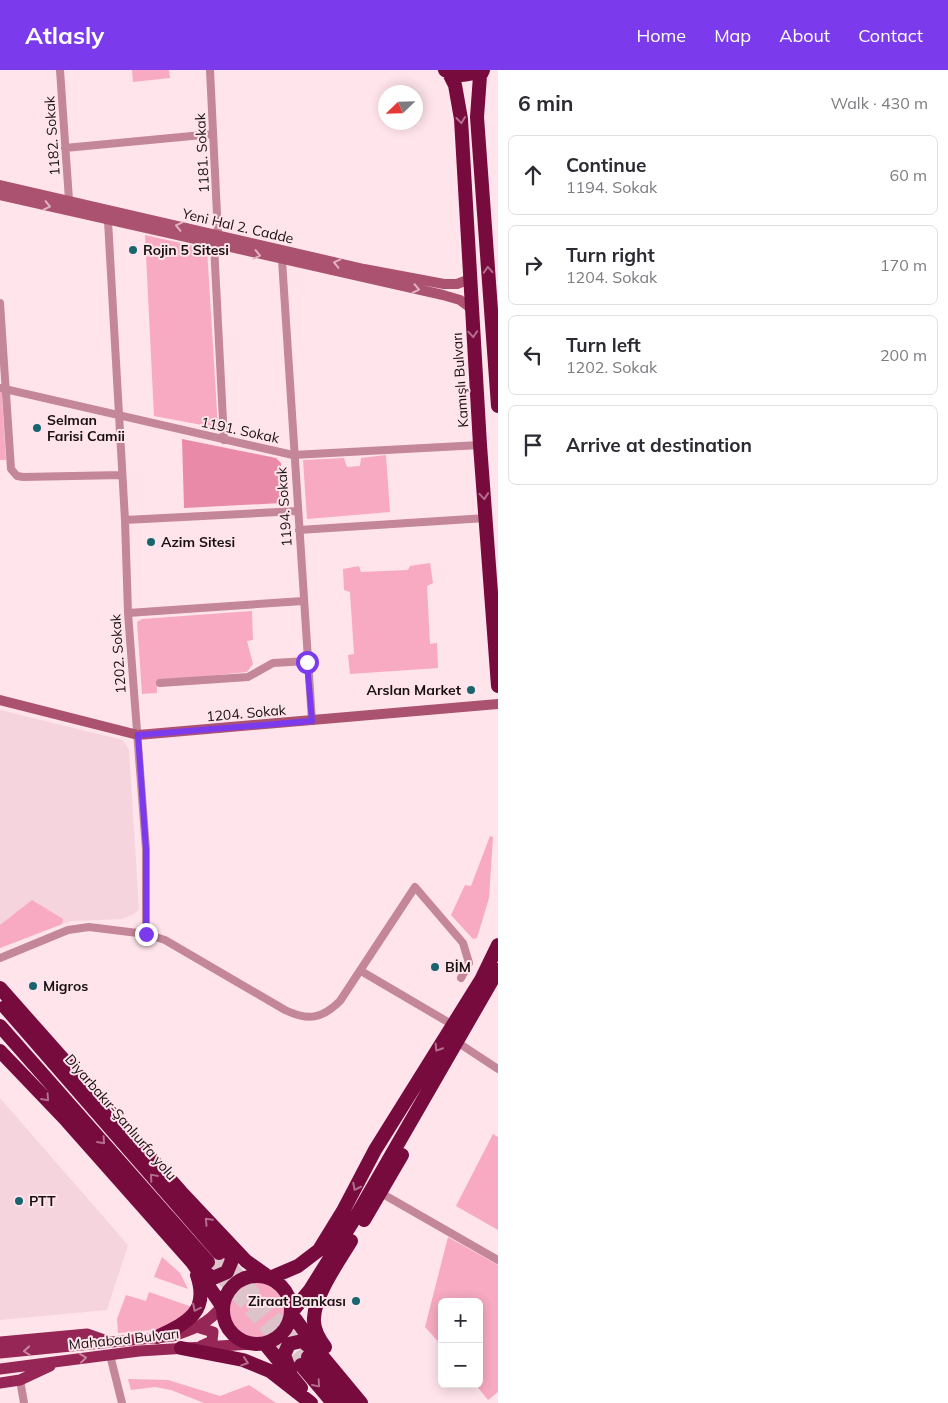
<!DOCTYPE html>
<meta charset="utf-8">
<style>
:root{--surface:#fff;--page:#f2f2f3;--text:#2b2b33;--muted:#7c7c81;--line:#e1e1e2;--accent:#7c3aed}
body{margin:0;font-family:Mulish,sans-serif;background:var(--page);color:var(--text)}
.controls{position:absolute;right:15px;bottom:15px;display:grid;overflow:hidden;border-radius:8px;box-shadow:0 2px 12px #0003}
.controls button{width:45px;height:45px;display:grid;place-items:center;padding:0;border:0;border-bottom:1px solid var(--line);background:var(--surface);color:var(--text);font:25px sans-serif}
.compass{position:absolute;left:378px;top:15px;width:45px;height:45px;border-radius:50%;background:var(--surface);box-shadow:0 2px 12px #0003;rotate:247deg}
.stop{position:absolute;width:15px;height:15px;margin:-11px;border:4px solid #7c3aed;border-radius:50%;background:#fff}
.stop.end{background:#7c3aed;border-color:#fff;box-shadow:0 1px 5px #0008}
.list{margin:0;padding:0;list-style:none}
h2{display:flex;justify-content:space-between;align-items:center;height:65px;margin:0;padding:0 20px;font-size:21px}
h2 small{font-size:16px;font-weight:400;color:var(--muted)}
.list li{display:grid;grid-template-columns:32px 1fr auto;gap:15px;align-items:center;box-sizing:border-box;height:80px;margin:0 10px 10px;padding:0 10px;border:1px solid var(--line);border-radius:8px}
.list b{display:block;font-size:19px;white-space:nowrap}
.list p{margin:0;font-size:16px;white-space:nowrap;color:var(--muted)}
.list em{font-size:16px;font-style:normal;color:var(--muted)}
.icon{flex:none;width:28px;height:28px;fill:none;stroke:currentColor;stroke-width:2;stroke-linecap:round;stroke-linejoin:round}
.map{position:relative;flex:none;width:498px;height:1333px;overflow:hidden}
header{display:flex;align-items:center;gap:30px;box-sizing:border-box;height:70px;padding:0 25px;background:var(--accent);color:#fff}
header strong{font-size:24px}
nav{display:flex;gap:28px;margin-inline-start:auto;font-size:18px}
main{display:flex}
aside{flex:1;background:var(--surface)}
.map>svg:first-child{display:block}
</style>
<header>
<strong>Atlasly</strong>
<nav><a>Home</a><a>Map</a><a>About</a><a>Contact</a></nav>
</header>
<main>
<div class="map">
<svg width="498" height="1333" viewBox="0 0 498 1333">
<rect width="100%" height="100%" fill="#ffe4eb"/>
<path fill="#f6d4dd" d="M0,640L123,670L129,680L139,839L134,844L122,849L72,851L0,878Z
M0,1028L128,1175L107,1240L0,1250Z"/>
<path fill="#f7aac1" d="M132,0H169L170,8L133,12Z
M145,165L207,179L218,358L154,346Z
M0,319H4L2,328L6,390H0Z
M386,385L390,442L307,449L303,390L344,388L347,397L360,396L361,388Z
M430,493L433,513L427,516L430,574L437,573L438,598L350,604L348,585L354,584L350,522L344,520L343,499L359,496L361,502L408,500L410,496Z
M252,541L253,570L247,571L253,594L247,602L157,611V623L142,624L137,552L142,549Z
M490,766L493,767L489,828L477,868L473,869L451,845L465,815L471,816Z
M32,830L63,849L62,854L0,878V855Z
M493,1064L498,1067V1160L456,1136Z
M448,1167L498,1195V1322L488,1330L475,1314H479V1232H442V1276L425,1257Z
M162,1187L180,1203L188,1219L154,1207Z
M230 1240a27 27 0 1 1 54 0a27 27 0 1 1-54 0Z
M149,1222L195,1238L177,1254L153,1260L118,1263L117,1249L126,1225L146,1231Z
M128,1309L168,1310L220,1326L249,1315L276,1333H204L171,1320L155,1317L131,1320Z"/>
<path fill="#e88aa8" d="M182,369L276,388L281,393L282,433L184,438Z"/>
<g fill="none" stroke-linecap="round" stroke-linejoin="round">
<path stroke="#dcc4ca" stroke-width="14" stroke-dasharray="14 7" stroke-linecap="butt" d="M219,1183L308,1287
M208,1192L301,1295"/>
<path stroke="#c48699" stroke-width="8" d="M60,0L69,130
M210,0L218,165
M65,78L213,64
M214,175L224,370
M282,190L312,651
M0,233L11,399L17,406L23,407L122,405
M0,318L293,385L480,375
M125,450L298,441
M299,460L486,448
M128,543L303,531
M160,613L248,607L273,593L307,591
M146,864L165,870L285,940C308,951 322,949 340,931L415,817L463,873L469,893L461,908
M0,888L68,860L89,857L146,864V779L128,543L125,450L108,151
M361,901L453,955
M457,972L498,999
M381,1123L498,1190
M110,1285L122,1333
M20,1310L24,1333"/>
<path stroke="#ab5271" stroke-width="10" d="M0,115L364,199L444,214H457L470,209
M0,125L443,225L460,230L472,239
M0,630L138,665L498,634"/>
<path stroke="#962655" stroke-width="11" d="M200,1258L213,1262L212,1271L201,1276
M0,1272L87,1264L107,1271
M0,1283L173,1266C194,1259 208,1254 222,1236
M0,1299L139,1281L252,1274
M0,1313L20,1310L50,1296"/>
<path stroke="#770b3e" stroke-width="14" d="M445,0C456,7 468,6 480,0
M483,0L480,6L477,47L498,336
M449,3L455,15L461,49L480,375L498,616
M0,918L181,1122L246,1191L270,1208L298,1196L319,1180L343,1141L375,1080L481,910L498,875
M5,937L219,1183
M0,956L208,1192
M0,981L67,1051L192,1192L222,1236
M364,1150L402,1085
M200,1199L213,1208L227,1202L232,1190L227,1172
M223 1240a34 34 0 1 1 68 0a34 34 0 1 1-68 0Z
M157,1267C186,1253 210,1243 197,1205
M265,1274L301,1318
M325,1277C319,1269 313,1259 314,1248C315,1224 339,1191 351,1171
M181,1278L243,1290L270,1301L311,1333
M308,1287L348,1333
M301,1295L333,1333
M290,1301L284,1285L289,1274L302,1271L315,1281
M361,1333L322,1286L291,1243L310,1220L358,1143L498,900"/>
</g>
<defs><path id="oneway-chevron" d="M-2-3.5L2.5 0L-2 3.5" fill="none" stroke-width="1.6" stroke-linecap="round" stroke-linejoin="round" transform="scale(1.25)"/></defs>
<g stroke="#b46d8c">
<use href="#oneway-chevron" transform="translate(461 50) rotate(84)"/>
<use href="#oneway-chevron" transform="translate(488 200) rotate(-94)"/>
<use href="#oneway-chevron" transform="translate(473 264) rotate(86)"/>
<use href="#oneway-chevron" transform="translate(484 426) rotate(85)"/>
<use href="#oneway-chevron" transform="translate(438 978) rotate(122)"/>
<use href="#oneway-chevron" transform="translate(46 1028) rotate(48)"/>
<use href="#oneway-chevron" transform="translate(102 1071) rotate(48)"/>
<use href="#oneway-chevron" transform="translate(153 1107) rotate(-131)"/>
<use href="#oneway-chevron" transform="translate(356 1117) rotate(117)"/>
<use href="#oneway-chevron" transform="translate(208 1151) rotate(-133)"/>
<use href="#oneway-chevron" transform="translate(196 1238) rotate(116)"/>
<use href="#oneway-chevron" transform="translate(245 1292) rotate(18)"/>
<use href="#oneway-chevron" transform="translate(317 1314) rotate(49)"/>
</g>
<g stroke="#e2b1c0">
<use href="#oneway-chevron" transform="translate(47 136) rotate(13)"/>
<use href="#oneway-chevron" transform="translate(179 156) rotate(-167)"/>
<use href="#oneway-chevron" transform="translate(257 185) rotate(13)"/>
<use href="#oneway-chevron" transform="translate(337 193) rotate(-167)"/>
<use href="#oneway-chevron" transform="translate(416 219) rotate(12)"/>
</g>
<g stroke="#ca85a0">
<use href="#oneway-chevron" transform="translate(27 1281) rotate(175)"/>
<use href="#oneway-chevron" transform="translate(83 1288) rotate(-7)"/>
</g>
<g fill="none" stroke-linecap="round" stroke-linejoin="round">
<path stroke="#7c3aed" stroke-width="6" d="M146,864V779L138,665L312,651L307,592"/>
</g>
<g fill="#18646f" stroke="#ffe4eb" stroke-width="2">
<circle cx="133" cy="180" r="5"/>
<circle cx="37" cy="358" r="5"/>
<circle cx="151" cy="472" r="5"/>
<circle cx="471" cy="620" r="5"/>
<circle cx="435" cy="897" r="5"/>
<circle cx="33" cy="916" r="5"/>
<circle cx="19" cy="1131" r="5"/>
<circle cx="356" cy="1231" r="5"/>
</g>
<g text-anchor="middle" stroke-width="4" stroke-linejoin="round" paint-order="stroke">
<g font-size="14" fill="#181012" stroke="#ffe4eb">
<text transform="translate(52 66) rotate(-94)" y="5">1182. Sokak</text>
<text transform="translate(202 83) rotate(-93)" y="5">1181. Sokak</text>
<text transform="translate(238 156) rotate(13)" y="5">Yeni Hal 2. Cadde</text>
<text transform="translate(460 310) rotate(-94)" y="5">Kamışlı Bulvarı</text>
<text transform="translate(240 360) rotate(12)" y="5">1191. Sokak</text>
<text transform="translate(284 437) rotate(-94)" y="5">1194. Sokak</text>
<text transform="translate(118 584) rotate(-94)" y="5">1202. Sokak</text>
<text transform="translate(246 643) rotate(-5)" y="5">1204. Sokak</text>
<text transform="translate(121 1047) rotate(49)" y="5">Diyarbakır-Şanlıurfa yolu</text>
<text transform="translate(124 1269) rotate(-6)" y="5">Mahabad Bulvarı</text>
</g>
<g font-size="14" font-weight="bold" fill="#181012" stroke="#ffe4eb" text-anchor="start">
<text x="143" y="185">Rojin 5 Sitesi</text>
<text x="47" y="355">Selman<tspan x="47" dy="16">Farisi Camii</tspan></text>
<text x="161" y="477">Azim Sitesi</text>
<text x="461" y="625" text-anchor="end">Arslan Market</text>
<text x="445" y="902">BİM</text>
<text x="43" y="921">Migros</text>
<text x="29" y="1136">PTT</text>
<text x="346" y="1236" text-anchor="end">Ziraat Bankası</text>
</g>
</g>
</svg>
<div class="controls">
<button>+</button>
<button>−</button>
</div>
<svg class="compass" viewBox="-18 -18 36 36"><path d="M0-13l5 13h-10z" fill="#e53935"/><path d="M0 13l5-13h-10z" fill="#7c7c81"/></svg>
<div class="stop" style="left:307px;top:592px"></div>
<div class="stop end" style="left:146px;top:864px"></div>
</div>
<aside>
<h2>6 min<small>Walk · 430 m</small></h2>
<ul class="list">
<li><svg class="icon" aria-label="ahead" viewBox="0 0 24 24"><path d="M12 20V5M6 11l6-6 6 6"/></svg><div><b>Continue</b><p>1194. Sokak</p></div><em>60 m</em></li>
<li><svg class="icon" aria-label="right" viewBox="0 0 24 24"><path d="M7 20v-9h11M14 6l5 5-5 5"/></svg><div><b>Turn right</b><p>1204. Sokak</p></div><em>170 m</em></li>
<li><svg class="icon" aria-label="left" viewBox="0 0 24 24"><path d="M17 20v-9H6M10 6l-5 5 5 5"/></svg><div><b>Turn left</b><p>1202. Sokak</p></div><em>200 m</em></li>
<li><svg class="icon" aria-label="arrive" viewBox="0 0 24 24"><path d="M6 21V4h12l-3 4 3 4H6"/></svg><div><b>Arrive at destination</b></div></li>
</ul>
</aside>
</main>
